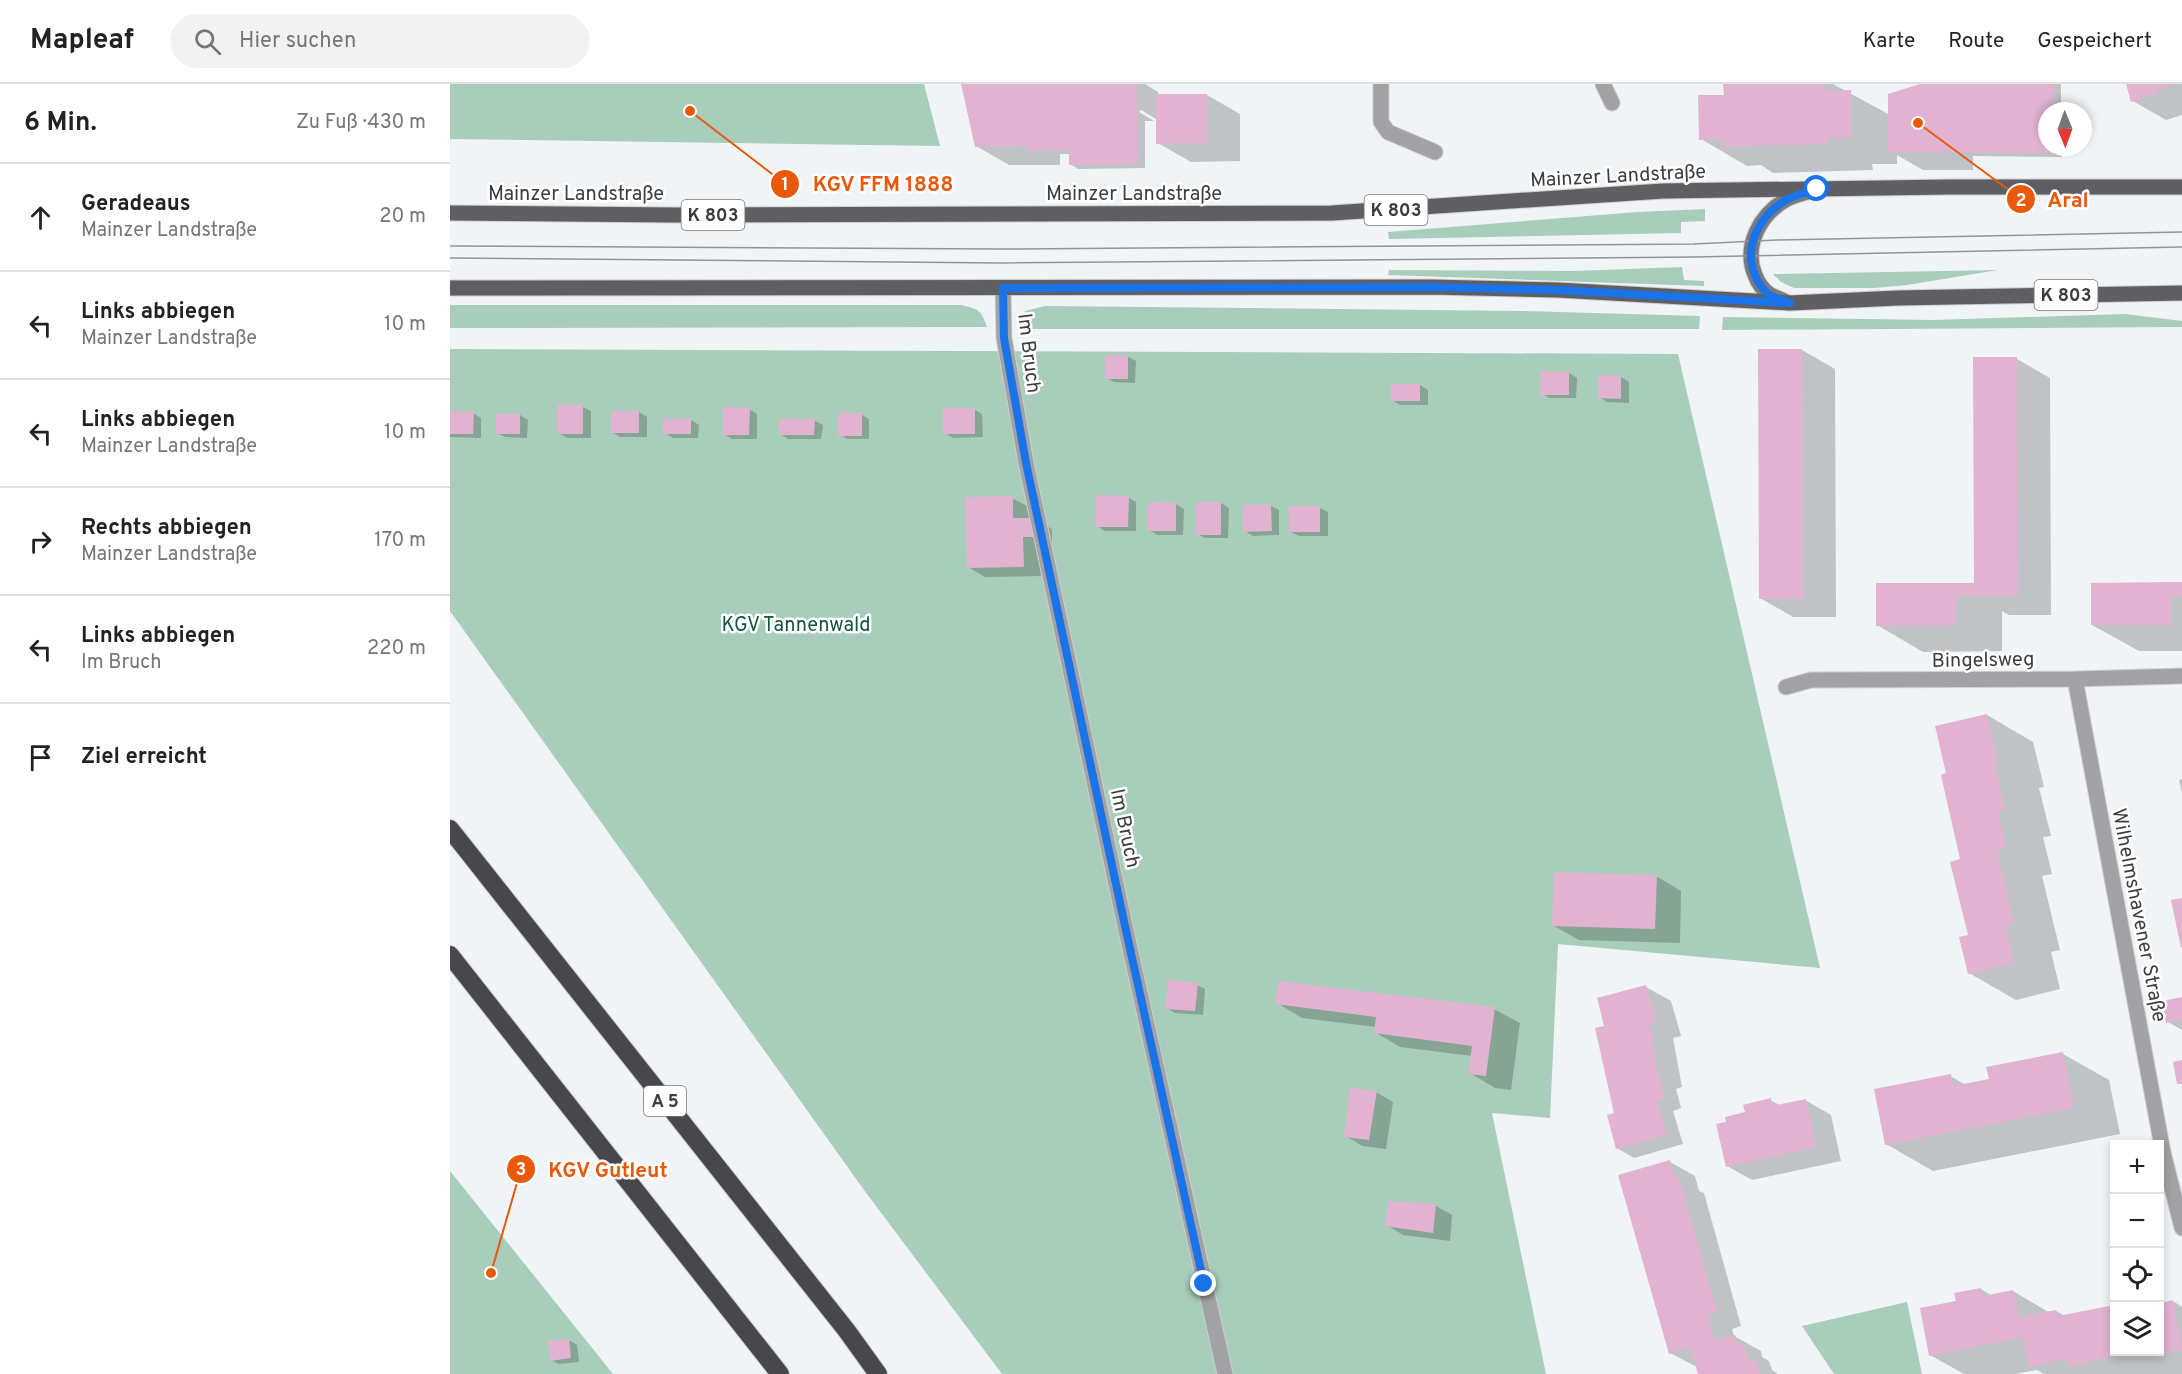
<!DOCTYPE html>
<html lang="de">
<meta charset="utf-8">
<style>
:root{--surface:#fff;--page:#f2f2f2;--text:#222;--muted:#767676;--line:#e0e0e0}
body{margin:0;font-family:Overpass,sans-serif;background:var(--page);color:var(--text)}
.controls{position:absolute;right:18px;bottom:18px;display:grid;overflow:hidden;border-radius:0px;box-shadow:0 3px 9px #0003}
.controls button{width:54px;height:54px;display:grid;place-items:center;padding:0;border:0;border-bottom:2px solid var(--line);background:var(--surface);color:var(--text);font:30px sans-serif}
.compass{position:absolute;left:1588px;top:18px;width:54px;height:54px;border-radius:50%;background:var(--surface);box-shadow:0 3px 9px #0003;rotate:179deg}
.stop{position:absolute;width:18px;height:18px;margin:-14px;border:4px solid #1a73e8;border-radius:50%;background:#fff}
.stop.end{background:#1a73e8;border-color:#fff;box-shadow:0 2px 6px #0008}
.list{margin:0;padding:0;list-style:none}
h2{display:flex;justify-content:space-between;align-items:center;height:78px;margin:0;padding:0 24px;font-size:26px}
h2 small{font-size:20px;font-weight:400;color:var(--muted)}
.list li{display:grid;grid-template-columns:39px 1fr auto;gap:18px;align-items:center;box-sizing:border-box;height:108px;padding:0 24px;border-top:2px solid var(--line)}
.list b{display:block;font-size:22px;white-space:nowrap}
.list p{margin:0;font-size:20px;white-space:nowrap;color:var(--muted)}
.list em{font-size:20px;font-style:normal;color:var(--muted)}
.icon{flex:none;width:33px;height:33px;fill:none;stroke:currentColor;stroke-width:2;stroke-linecap:round;stroke-linejoin:round}
.map{position:relative;flex:none;width:1732px;height:1290px;overflow:hidden}
header{display:flex;align-items:center;gap:36px;box-sizing:border-box;height:84px;padding:0 30px;background:var(--surface);border-bottom:2px solid var(--line)}
header strong{font-size:28px}
nav{display:flex;gap:33px;margin-inline-start:auto;font-size:21px}
.search{width:420px;height:54px;background:var(--page);display:flex;align-items:center;gap:15px;box-sizing:border-box;padding:0 21px;border-radius:33px;color:var(--muted);font-size:22px}
main{display:flex}
aside{flex:1;background:var(--surface)}
.map>svg:first-child{display:block}
</style>
<header>
<strong>Mapleaf</strong>
<div class="search"><svg class="icon" aria-label="search" viewBox="0 0 24 24"><circle cx="10" cy="10" r="6"/><path d="M15 15l6 6"/></svg>Hier suchen</div>
<nav><a>Karte</a><a>Route</a><a>Gespeichert</a></nav>
</header>
<main>
<aside>
<h2>6 Min.<small>Zu Fuß · 430 m</small></h2>
<ul class="list">
<li><svg class="icon" aria-label="ahead" viewBox="0 0 24 24"><path d="M12 20V5M6 11l6-6 6 6"/></svg><div><b>Geradeaus</b><p>Mainzer Landstraße</p></div><em>20 m</em></li>
<li><svg class="icon" aria-label="left" viewBox="0 0 24 24"><path d="M17 20v-9H6M10 6l-5 5 5 5"/></svg><div><b>Links abbiegen</b><p>Mainzer Landstraße</p></div><em>10 m</em></li>
<li><svg class="icon" aria-label="left" viewBox="0 0 24 24"><path d="M17 20v-9H6M10 6l-5 5 5 5"/></svg><div><b>Links abbiegen</b><p>Mainzer Landstraße</p></div><em>10 m</em></li>
<li><svg class="icon" aria-label="right" viewBox="0 0 24 24"><path d="M7 20v-9h11M14 6l5 5-5 5"/></svg><div><b>Rechts abbiegen</b><p>Mainzer Landstraße</p></div><em>170 m</em></li>
<li><svg class="icon" aria-label="left" viewBox="0 0 24 24"><path d="M17 20v-9H6M10 6l-5 5 5 5"/></svg><div><b>Links abbiegen</b><p>Im Bruch</p></div><em>220 m</em></li>
<li><svg class="icon" aria-label="arrive" viewBox="0 0 24 24"><path d="M6 21V4h12l-3 4 3 4H6"/></svg><div><b>Ziel erreicht</b></div></li>
</ul>
</aside>
<div class="map">
<svg width="1732" height="1290" viewBox="0 0 1732 1290">
<rect width="100%" height="100%" fill="#f0f4f7"/>
<path fill="#a8cdba" d="M0,0H474L490,62L0,55Z
M1255,125V137L1231,138V149L939,155L938,148L1188,128Z
M1232,183L1234,196L1254,197V202L938,191L939,186L1124,187Z
M1548,186L1457,201L1424,204H1344L1331,198L1323,190Z
M0,221H511C529,225 531,226 537,243L0,244Z
M595,222L1073,227L1250,232L1249,245H571L575,227Z
M1675,230L1732,237V243L1272,246L1273,233L1483,236Z
M0,265L1228,270L1370,884L1108,860L1100,1034L1042,1029L1096,1290H552L414,1106L0,527Z
M0,1087L163,1290H0Z
M1457,1218L1472,1290H1384L1352,1242Z"/>
<path fill="#0003" d="M513,0H695L708,8V12L757,11L790,30V77L741,78L708,59V36L691,26L689,28L704,37H695V84L628,85L620,80L621,70H610V81H559L526,62Z
M1275,0H1383L1440,31L1475,0H1611V27H1597V63H1612V73L1523,72V86H1473L1447,71V80H1422L1423,86L1323,89L1311,81L1297,82L1251,55L1275,12Z
M1678,0H1732V31L1716,36L1683,17Z
M1352,266L1385,285L1386,533H1343L1310,514V267Z
M678,273L686,277L685,299L664,298L656,294Z
M1567,275L1600,294L1601,531H1559L1552,527V567L1473,568L1427,541L1526,502Z
M1119,289L1127,294L1126,314H1100L1092,310Z
M1149,293H1171L1179,298V319L1157,318L1149,313Z
M970,301L978,306V321H950L942,316Z
M133,323L141,327V354H117L109,349Z
M299,325L307,330V355H282L274,350Z
M524,325L532,330L533,353L503,354L495,349Z
M189,328L197,333V353H170L162,348Z
M0,329H23L31,334V354L0,353Z
M70,331L78,336L77,354L55,353L47,349Z
M412,331L419,335V355H398L390,351Z
M241,336L249,341L248,354H223L215,349Z
M365,337L373,341L371,355H338L330,350Z
M678,413L686,418V447H655L647,442Z
M562,414L579,423L580,435H585L602,445V462H590L591,492L535,493L518,483Z
M771,419L779,424L778,454H755L747,450Z
M726,420L734,425L733,451H707L699,446Z
M821,422L829,426V451L803,452L795,447Z
M870,424L878,428V452H849L841,448Z
M1732,500V567H1689L1642,541Z
M1537,631L1583,658L1594,703L1589,704L1601,752L1593,753L1602,790L1592,792L1610,866L1601,868L1610,905L1566,916L1519,889L1520,852L1512,776L1498,691Z
M1732,695V709L1729,696Z
M1206,792L1231,807L1230,859L1129,856L1104,842Z
M747,901L755,905L753,931L725,929L717,924Z
M1196,903L1221,917L1231,952L1223,954L1232,1003L1226,1005L1231,1024L1223,1027L1233,1060L1184,1074L1167,1064L1166,1030L1155,943Z
M1732,915V946L1718,938Z
M827,919L1044,925L1070,939L1061,1006L1045,1004L1020,989L1022,972L950,963L925,948L926,943L852,934Z
M1613,970L1659,996L1670,1050L1483,1087L1436,1060L1500,992L1516,1001L1541,996Z
M926,1008L943,1018L936,1065L912,1062L896,1052Z
M1320,1016L1331,1022L1355,1016L1381,1031L1391,1077L1302,1096L1277,1082L1296,1029Z
M1220,1078L1245,1092L1249,1107L1254,1109L1291,1242L1282,1245L1284,1252L1311,1267L1312,1273L1319,1277L1322,1286L1328,1290H1249L1247,1283L1220,1269Z
M986,1122L1002,1131L1000,1157L953,1151L937,1141Z
M1531,1205L1542,1212L1563,1207L1600,1229L1606,1227L1615,1232L1664,1222V1268H1710V1220L1723,1217L1732,1223V1290H1594L1587,1286L1565,1290H1514L1480,1271L1507,1218Z
M119,1256L127,1261L129,1278L109,1280L101,1276Z"/>
<path fill="#e1b3d1" d="M511,0H687L688,80L619,81V66L577,67L578,62L525,63Z
M1273,0H1375V7L1401,6V54H1377V60L1275,63V55L1249,56L1248,11H1274Z
M1470,0H1604V27H1597V63H1604V69L1438,68V10Z
M1676,0H1723V1L1706,6L1707,10L1681,18Z
M706,10H757V59L706,60Z
M1308,265H1352L1353,515H1309Z
M655,271H678V295H655Z
M1523,273H1567L1568,512H1506V542H1426V499H1524Z
M1091,287L1119,288V311H1090Z
M1148,291L1171,292V315L1148,314Z
M941,300H970V317H941Z
M107,321H133V350H107Z
M273,323L300,324L299,351H273Z
M493,324H525V350H493Z
M0,327L24,328L23,350H0Z
M161,327H189V349H161Z
M388,329H412V352H388Z
M46,330H70V350H46Z
M213,335H241V350H213Z
M329,335H365L364,351H329Z
M646,411L679,412L678,443H645Z
M563,412V434H585L586,453H573L574,483L517,484L515,413Z
M698,418L726,419V447H697Z
M746,418H771V451H746Z
M821,420L822,447L793,448V421Z
M839,422H870V448H839Z
M1721,498H1732V512H1721V541H1641V499Z
M1537,630L1548,677L1544,678L1555,725L1548,727L1556,764L1547,766L1564,840L1556,842L1564,879L1518,890L1509,853L1518,851L1500,778L1510,775L1491,691L1496,689L1485,642Z
M1104,788L1207,791L1205,845L1102,842Z
M1732,814V863L1731,864L1721,816Z
M718,896L748,899L745,927L715,925Z
M828,897L1045,923L1036,992L1018,990L1022,962L924,949L926,933L825,920Z
M1196,901L1207,938L1199,940L1208,989L1215,1015L1207,1017L1217,1051L1166,1065L1157,1031L1164,1029L1145,944L1154,942L1147,914Z
M1732,913V936L1716,939L1712,917Z
M1613,968L1624,1024L1435,1061L1424,1005L1501,990L1503,1002L1539,995L1536,983Z
M1732,976V1000H1727L1723,978Z
M900,1004L927,1007L919,1056L894,1053Z
M1321,1014L1322,1022L1356,1015L1366,1063L1276,1083L1266,1040L1276,1038L1275,1033L1295,1028L1293,1021Z
M1220,1076L1225,1094L1229,1093L1267,1228L1258,1231L1265,1256L1285,1251L1289,1262L1294,1260L1299,1278L1306,1275L1310,1290H1248L1240,1263L1219,1270L1168,1091Z
M938,1117L986,1120L983,1149L935,1142Z
M1531,1204L1533,1212L1563,1206L1569,1233L1606,1226L1608,1232L1664,1221V1268L1685,1269L1617,1282L1616,1275L1579,1283L1573,1253L1479,1272L1470,1224L1506,1217L1504,1209Z
M1723,1216L1732,1266L1695,1273L1693,1268H1710V1219Z
M119,1255L121,1274L100,1277L98,1257Z"/>
<g fill="none" stroke-linecap="round" stroke-linejoin="round">
<g stroke="#cccfd2" stroke-width="17">
<path id="lane" d="M931,0V38L938,48L985,68
M1153,0L1162,19
M553,204L554,254L576,379L675,842L775,1290"/>
</g>
<g stroke="#cccfd2" stroke-width="17">
<path id="street" d="M1625,595L1713,1068L1732,1144
M1336,603L1361,596L1625,595L1732,592"/>
</g>
<g stroke="#cccfd2" stroke-width="17">
<path id="secondary" d="M1336,218C1331,215 1324,213 1319,210C1312,205 1308,199 1305,191C1293,162 1310,130 1337,115C1345,111 1355,109 1364,106"/>
</g>
<g stroke="#cccfd2" stroke-width="17">
<path id="primary" d="M0,129L225,131L882,129L1213,107L1499,103H1732
M0,204L981,203L1108,206L1340,219L1448,214L1732,209"/>
</g>
<g stroke="#cccfd2" stroke-width="20">
<path id="highway" d="M0,745L397,1247L428,1290
M0,871L330,1290"/>
</g>
<use href="#lane" stroke="#a2a2a4" stroke-width="15"/>
<use href="#street" stroke="#a2a2a4" stroke-width="15"/>
<use href="#secondary" stroke="#7b7b7e" stroke-width="15"/>
<use href="#primary" stroke="#5f5f63" stroke-width="15"/>
<use href="#highway" stroke="#48484c" stroke-width="18"/>
<path stroke="#919496" stroke-width="1.5" d="M0,162L552,165L1244,160L1327,156L1732,148
M0,174L551,179L1244,173L1732,163"/>
</g>
<g fill="none" stroke-linecap="round" stroke-linejoin="round">
<path stroke="#1a73e8" stroke-width="8" d="M754,1200L675,842L576,379L554,254L553,204L981,203L1108,206L1340,219C1333,216 1324,214 1318,210C1312,205 1308,198 1305,191C1293,162 1310,131 1336,116C1345,111 1357,108 1367,105"/>
</g>
<g text-anchor="middle" stroke-width="5" stroke-linejoin="round" paint-order="stroke">
<g fill="#fff" stroke="#767778" stroke-width="1.5">
<rect x="914.5" y="111" width="63" height="30" rx="4.5"/>
<rect x="231.5" y="116" width="63" height="30" rx="4.5"/>
<rect x="1584.5" y="196" width="63" height="30" rx="4.5"/>
<rect x="194" y="1002" width="42" height="30" rx="4.5"/>
</g>
<g font-size="18" font-weight="bold" fill="#3b3d3e">
<text x="946" y="132">K 803</text>
<text x="263" y="137">K 803</text>
<text x="1616" y="217">K 803</text>
<text x="215" y="1023">A 5</text>
</g>
<g font-size="20" fill="#3b3d3e" stroke="#fff">
<text transform="translate(1168 91) rotate(-3)" y="7">Mainzer Landstraße</text>
<text x="126" y="116">Mainzer Landstraße</text>
<text x="684" y="116">Mainzer Landstraße</text>
<text transform="translate(580 269) rotate(83)" y="7">Im Bruch</text>
<text transform="translate(1533 575) rotate(-1)" y="7">Bingelsweg</text>
<text transform="translate(676 744) rotate(78)" y="7">Im Bruch</text>
<text transform="translate(1690 831) rotate(79)" y="7">Wilhelmshavener Straße</text>
</g>
<g font-size="20" fill="#15553d" stroke="#fff">
<text x="346" y="547">KGV Tannenwald</text>
</g>
</g>
<path fill="none" stroke="#e8590c" stroke-width="2" d="M240 27L335 100M1468 39L1571 115M41 1189L71 1085"/>
<g fill="#e8590c" stroke="#fff" stroke-width="2">
<circle cx="240" cy="27" r="6"/>
<circle cx="1468" cy="39" r="6"/>
<circle cx="41" cy="1189" r="6"/>
<circle cx="335" cy="100" r="15"/>
<circle cx="1571" cy="115" r="15"/>
<circle cx="71" cy="1085" r="15"/>
</g>
<g font-size="18" text-anchor="middle" font-weight="bold" fill="#fff">
<text x="335" y="106">1</text>
<text x="1571" y="122">2</text>
<text x="71" y="1091">3</text>
</g>
<g font-size="21" text-anchor="middle" font-weight="bold" fill="#e8590c" stroke="#fff" stroke-width="5" stroke-linejoin="round" paint-order="stroke">
<text x="433" y="107">KGV FFM 1888</text>
<text x="1618" y="123">Aral</text>
<text x="158" y="1093">KGV Gutleut</text>
</g>
</svg>
<div class="controls">
<button>+</button>
<button>−</button>
<button><svg class="icon" aria-label="locate" viewBox="0 0 24 24"><circle cx="12" cy="12" r="6"/><path d="M12 2v4M12 18v4M2 12h4M18 12h4"/></svg></button>
<button><svg class="icon" aria-label="layers" viewBox="0 0 24 24"><path d="M12 4l9 5-9 5-9-5zM3 14l9 5 9-5"/></svg></button>
</div>
<svg class="compass" viewBox="-18 -18 36 36"><path d="M0-13l5 13h-10z" fill="#e53935"/><path d="M0 13l5-13h-10z" fill="#767676"/></svg>
<div class="stop" style="left:1367px;top:105px"></div>
<div class="stop end" style="left:754px;top:1200px"></div>
</div>
</main>
